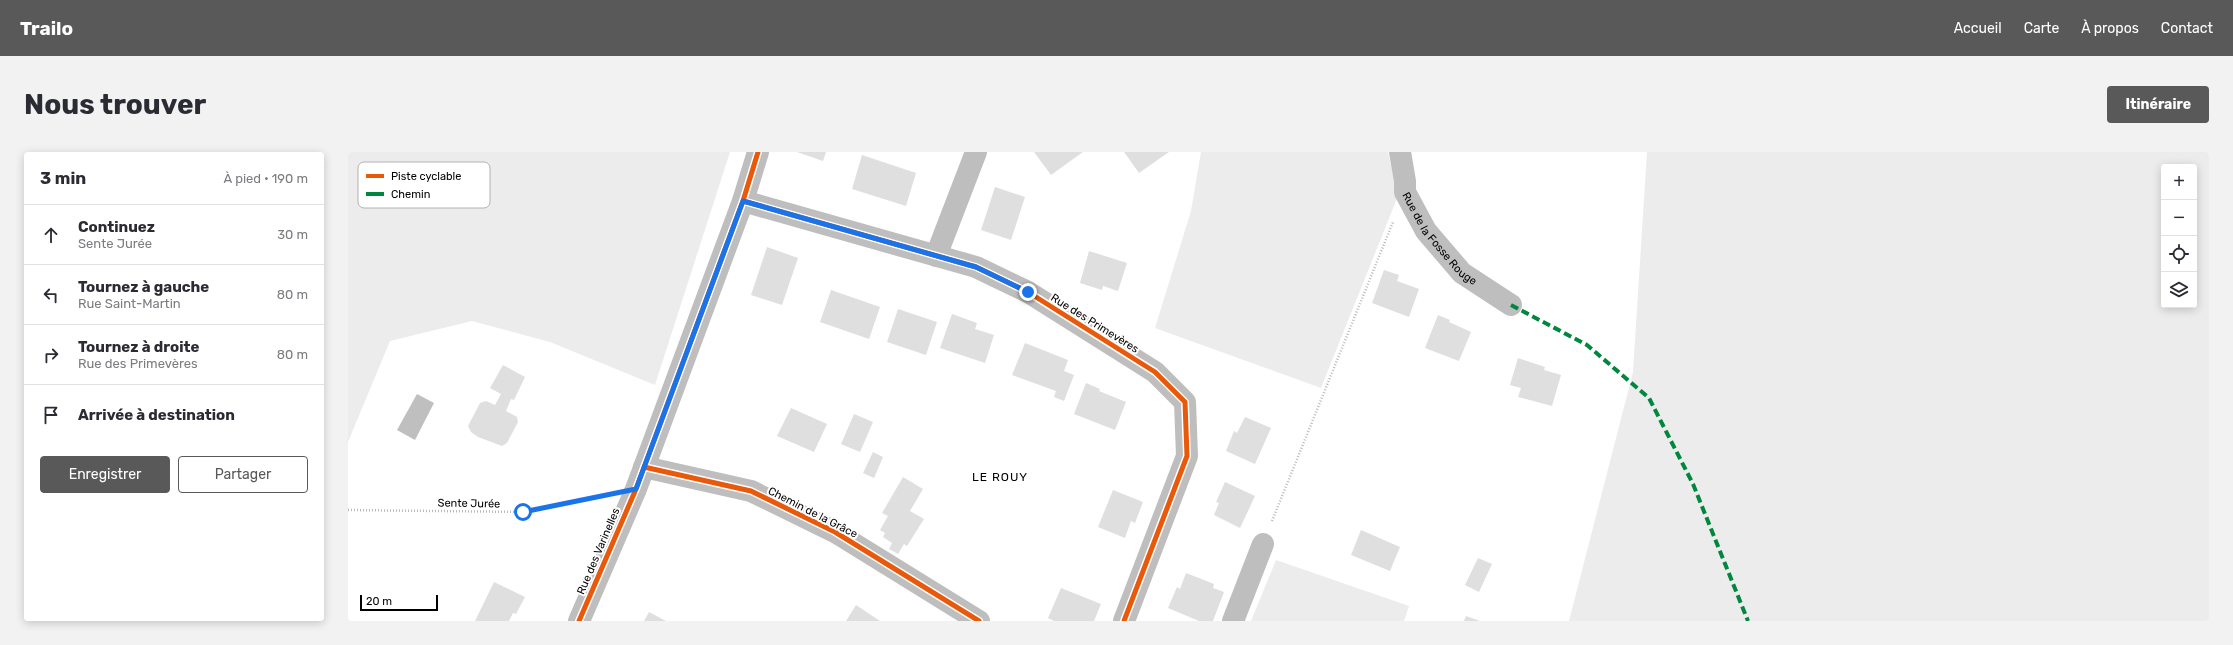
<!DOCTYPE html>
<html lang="fr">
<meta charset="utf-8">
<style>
:root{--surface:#fff;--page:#f2f2f3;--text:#2b2b33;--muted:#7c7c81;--line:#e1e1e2;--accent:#595959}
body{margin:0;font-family:Rubik,sans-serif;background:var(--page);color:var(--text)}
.controls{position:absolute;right:12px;top:12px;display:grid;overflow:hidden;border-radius:4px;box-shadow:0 2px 10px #0003}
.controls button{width:36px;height:36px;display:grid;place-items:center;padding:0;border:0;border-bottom:1px solid var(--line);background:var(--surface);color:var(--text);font:20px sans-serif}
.scale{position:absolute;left:12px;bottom:10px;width:78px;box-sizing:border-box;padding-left:4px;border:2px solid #000;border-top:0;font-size:11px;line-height:14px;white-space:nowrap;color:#000;-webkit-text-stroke:3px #fff;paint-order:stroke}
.stop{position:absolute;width:12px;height:12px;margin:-9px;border:3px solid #1a73e8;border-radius:50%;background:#fff}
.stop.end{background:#1a73e8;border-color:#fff;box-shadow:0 1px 4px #0008}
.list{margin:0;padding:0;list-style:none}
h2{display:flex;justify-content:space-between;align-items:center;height:52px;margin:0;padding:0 16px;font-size:17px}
h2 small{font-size:13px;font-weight:400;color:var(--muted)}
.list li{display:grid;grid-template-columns:26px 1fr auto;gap:12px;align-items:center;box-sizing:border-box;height:60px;padding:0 16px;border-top:1px solid var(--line)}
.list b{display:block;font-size:15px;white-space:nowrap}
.list p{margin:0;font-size:13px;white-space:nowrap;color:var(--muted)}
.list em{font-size:13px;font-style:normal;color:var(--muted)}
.actions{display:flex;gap:8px;padding:12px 16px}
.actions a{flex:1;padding:9px 0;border:1px solid var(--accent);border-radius:4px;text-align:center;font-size:14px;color:var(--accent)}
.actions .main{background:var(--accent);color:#fff}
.icon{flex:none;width:22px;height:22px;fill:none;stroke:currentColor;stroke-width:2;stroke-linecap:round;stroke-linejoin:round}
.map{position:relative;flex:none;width:1861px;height:469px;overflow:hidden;border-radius:4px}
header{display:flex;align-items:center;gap:24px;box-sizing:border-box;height:56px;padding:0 20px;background:var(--accent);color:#fff}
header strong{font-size:19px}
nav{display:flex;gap:22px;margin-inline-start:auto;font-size:14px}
.intro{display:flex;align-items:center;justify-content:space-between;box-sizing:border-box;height:96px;padding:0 24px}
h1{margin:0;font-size:28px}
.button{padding:10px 18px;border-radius:4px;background:var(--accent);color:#fff;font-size:14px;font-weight:700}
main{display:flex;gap:24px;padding:0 24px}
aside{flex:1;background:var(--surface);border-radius:4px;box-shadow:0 2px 10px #0003}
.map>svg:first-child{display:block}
</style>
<header>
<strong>Trailo</strong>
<nav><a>Accueil</a><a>Carte</a><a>À propos</a><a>Contact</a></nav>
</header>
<div class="intro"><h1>Nous trouver</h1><a class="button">Itinéraire</a></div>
<main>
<aside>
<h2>3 min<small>À pied · 190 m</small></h2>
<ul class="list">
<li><svg class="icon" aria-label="ahead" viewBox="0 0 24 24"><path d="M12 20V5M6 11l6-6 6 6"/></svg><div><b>Continuez</b><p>Sente Jurée</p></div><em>30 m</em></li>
<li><svg class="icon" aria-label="left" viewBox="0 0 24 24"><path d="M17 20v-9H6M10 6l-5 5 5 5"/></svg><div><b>Tournez à gauche</b><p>Rue Saint-Martin</p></div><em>80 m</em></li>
<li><svg class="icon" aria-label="right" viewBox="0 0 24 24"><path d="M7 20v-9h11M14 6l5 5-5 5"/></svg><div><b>Tournez à droite</b><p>Rue des Primevères</p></div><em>80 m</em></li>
<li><svg class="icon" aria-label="arrive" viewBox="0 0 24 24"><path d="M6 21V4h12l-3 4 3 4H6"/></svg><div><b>Arrivée à destination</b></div></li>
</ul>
<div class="actions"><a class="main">Enregistrer</a><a>Partager</a></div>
</aside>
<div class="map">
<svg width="1861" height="469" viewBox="0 0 1861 469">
<rect width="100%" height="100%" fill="#fff"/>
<path fill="#ececec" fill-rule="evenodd" d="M0,0H382L307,233L202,190L124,169L42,189L0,290Z
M853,0H1040L1050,44L973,236L807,176L843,59Z
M1299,0H1861V469H1221L1285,220ZM1816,15H1846V153H1816Z
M928,408L1061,454L1056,469H903Z"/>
<path fill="#bfbfbf" d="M69,242L86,251L67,288L49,278Z"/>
<path fill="#dfdfdf" d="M449,0H478L475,9Z
M686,0H735L703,23Z
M776,0H821L791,21Z
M514,3L568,21L558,54L504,37Z
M647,35L677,45L663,88L633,78Z
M419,95L450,106L434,153L403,143Z
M741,99L779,111L770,139L755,134L754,138L732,131Z
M1036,118L1051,123L1049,129L1071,137L1061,165L1024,151Z
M483,138L532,155L521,187L472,170Z
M550,157L589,170L578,203L539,190Z
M604,162L629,171L627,177L646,183L637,211L592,196Z
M1090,163L1102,168L1101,170L1123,180L1111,209L1077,196Z
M677,191L720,208L716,219L726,223L716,249L706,245L708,239L664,223Z
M1170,206L1197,215L1196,218L1213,223L1204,254L1170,245L1173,236L1162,233Z
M155,213L177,225L166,248L163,247L158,259L169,265L170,270L159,291L154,294L130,285L123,280L120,274L132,251L138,249L147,253L153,242L142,236Z
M738,231L752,237L751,239L778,250L767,278L726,262Z
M443,256L479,272L466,300L429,284Z
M506,262L525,270L512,300L493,292Z
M897,265L923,276L907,312L878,299L886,279L889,281Z
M525,300L535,305L526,326L515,321Z
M555,325L575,337L562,359L576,367L559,394L556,392L550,402L541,397L544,391L535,385L537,381L532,378L540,364L534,361Z
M877,330L907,344L892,376L866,363L871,351L868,350Z
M765,338L795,350L787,371L783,369L777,386L750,375Z
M1013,378L1052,395L1042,419L1003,403Z
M1130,406L1144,412L1131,440L1117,433Z
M838,421L866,432L865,436L876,440L865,469H851L820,456L829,435L832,437Z
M146,430L177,445L168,462L165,461L161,469H127Z
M713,436L753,452L746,469H706L700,466Z
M508,453L532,469H498Z
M301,460L318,469H296Z
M1118,464L1132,469H1116Z"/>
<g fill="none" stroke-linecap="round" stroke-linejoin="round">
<path stroke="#b9b9b9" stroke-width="2.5" stroke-dasharray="1 2" stroke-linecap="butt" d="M0,358L175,360L258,343
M924,369L1045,70"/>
<g stroke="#bebebe" stroke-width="22">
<path id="s1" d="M1052,0L1057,29V40L1078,79L1114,121L1163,153"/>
<path d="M395,49L628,115L680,140L807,220L837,250L839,304L776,469"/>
<path d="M588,104L628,0"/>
<path d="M296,315L403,339L487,380L631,469"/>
<path d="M231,469L288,337L395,49L410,0"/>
<path d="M885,469L915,392"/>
</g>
<path stroke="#00873e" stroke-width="4" stroke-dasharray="8 4" stroke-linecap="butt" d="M1163,153L1239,193L1301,246L1345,332L1400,469"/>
<g stroke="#fff" stroke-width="8">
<path id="cycleway" d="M395,49L628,115L680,140L807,220L837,250L839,304L776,469
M296,315L403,339L487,380L631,469
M231,469L288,337L395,49L410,0"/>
</g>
<use href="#cycleway" stroke="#e8590c" stroke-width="5"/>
</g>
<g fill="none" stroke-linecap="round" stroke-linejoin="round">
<path stroke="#1a73e8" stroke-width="5" d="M175,360L288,337L395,49L628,115L680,140"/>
</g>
<g text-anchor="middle" stroke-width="4" stroke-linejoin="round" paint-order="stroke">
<g font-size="11" fill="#000" stroke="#fff">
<text dy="4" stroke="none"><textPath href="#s1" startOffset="99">Rue de la Fosse Rouge</textPath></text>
<text transform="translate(747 171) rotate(32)" y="4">Rue des Primevères</text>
<text transform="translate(121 351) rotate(1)" y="4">Sente Jurée</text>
<text transform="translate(465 360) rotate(27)" y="4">Chemin de la Grâce</text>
<text transform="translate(250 399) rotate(-67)" y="4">Rue des Varinelles</text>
</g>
<g font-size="12" letter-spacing="1" fill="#000" stroke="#fff">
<text x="652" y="329">LE ROUY</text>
</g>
</g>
<rect x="10" y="10" width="132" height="46" rx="6" fill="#fff" stroke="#b2b2b2" stroke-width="1"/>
<rect x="18" y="22" width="18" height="4" fill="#e8590c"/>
<rect x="18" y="40" width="18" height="4" fill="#00873e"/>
<g font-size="11" fill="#000">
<text x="43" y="28">Piste cyclable</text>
<text x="43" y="46">Chemin</text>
</g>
</svg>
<div class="controls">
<button>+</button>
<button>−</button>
<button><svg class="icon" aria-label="locate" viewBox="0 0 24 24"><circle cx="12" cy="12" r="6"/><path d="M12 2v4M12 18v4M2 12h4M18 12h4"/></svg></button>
<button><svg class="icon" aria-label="layers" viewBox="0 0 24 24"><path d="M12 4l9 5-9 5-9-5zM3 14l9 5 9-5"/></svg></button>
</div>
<div class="scale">20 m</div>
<div class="stop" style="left:175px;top:360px"></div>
<div class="stop end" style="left:680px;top:140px"></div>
</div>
</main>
